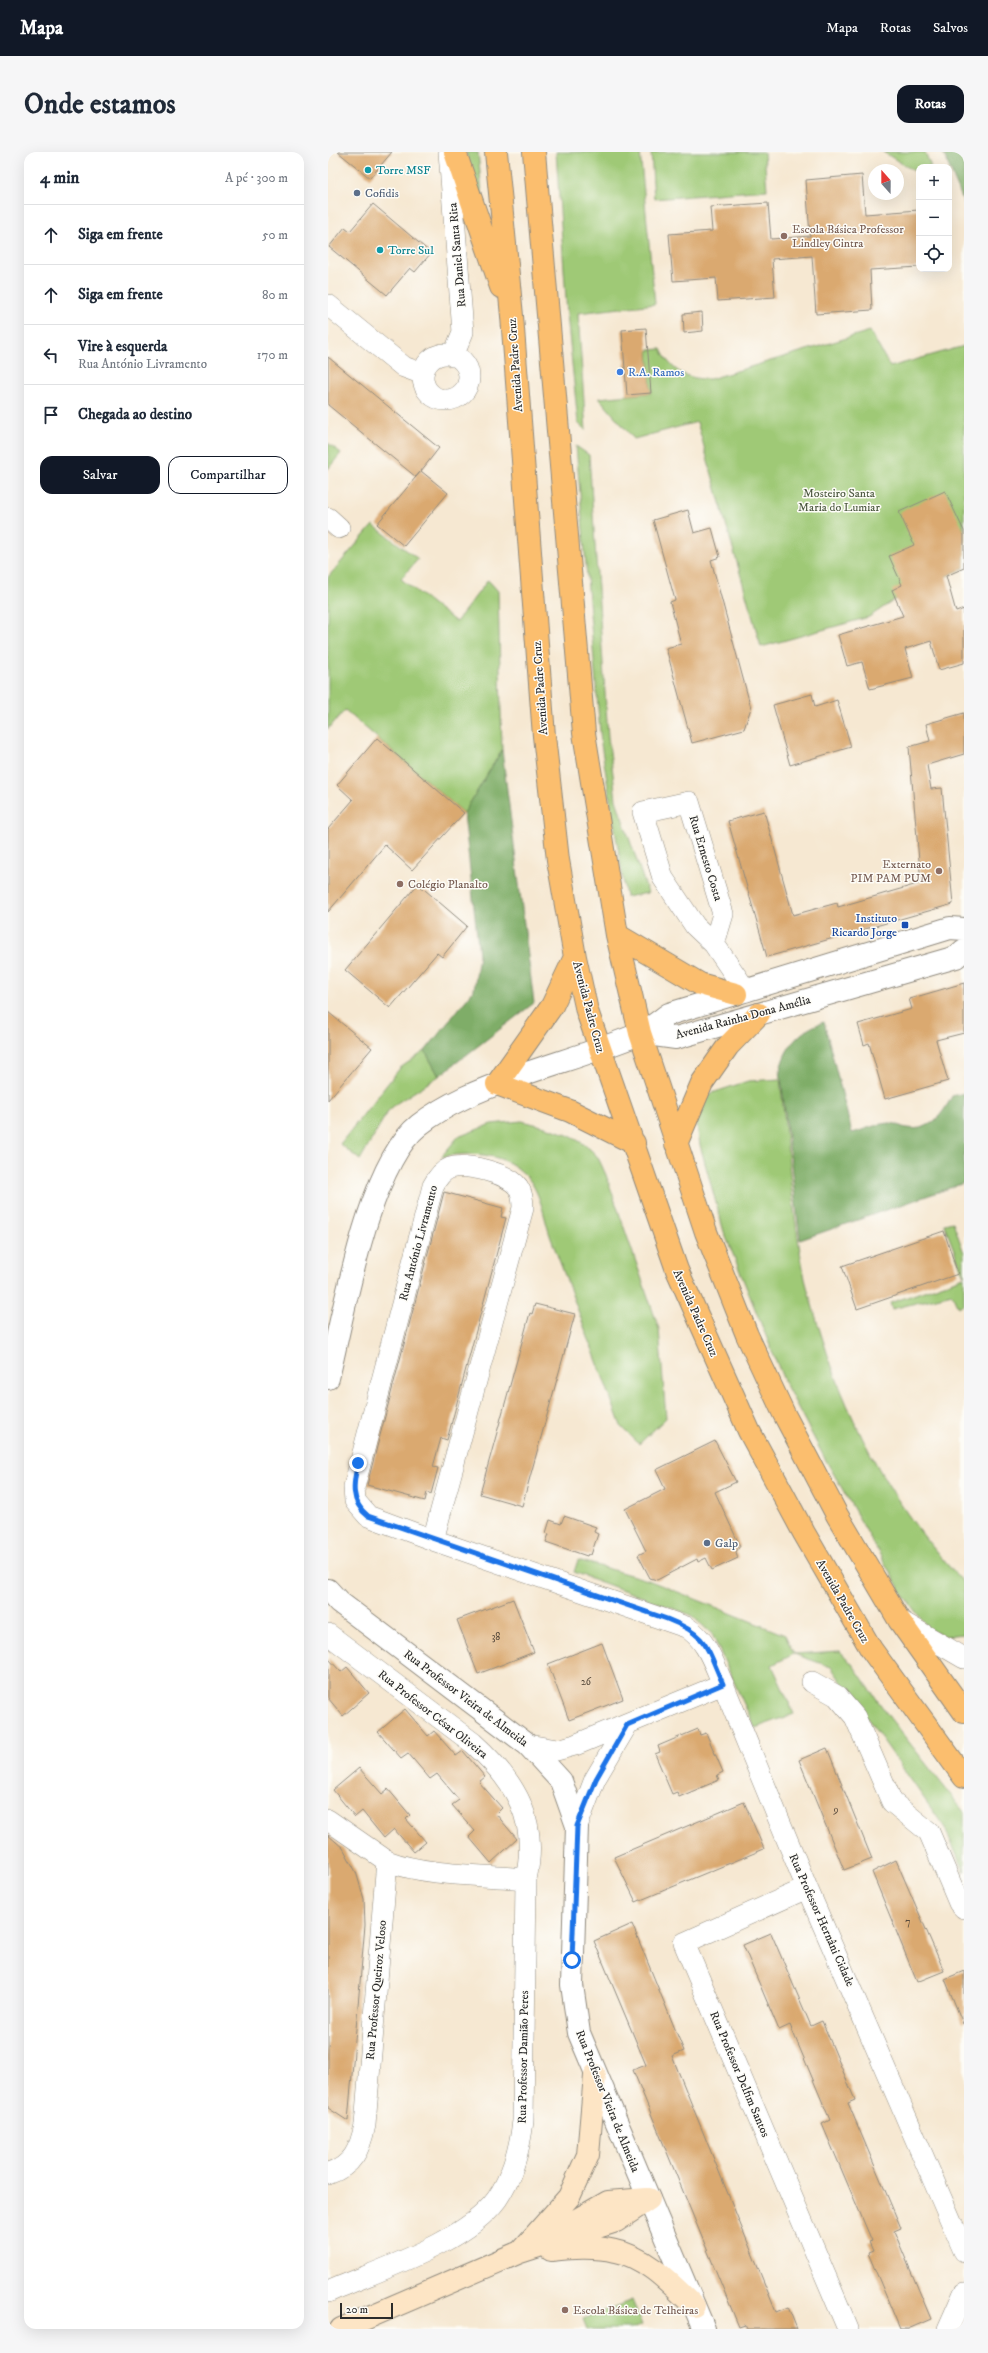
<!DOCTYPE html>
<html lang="pt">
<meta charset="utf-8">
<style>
:root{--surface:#fff;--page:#f6f6f7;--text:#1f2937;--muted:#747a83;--line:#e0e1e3;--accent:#111827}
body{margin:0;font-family:"IM FELL DW Pica",serif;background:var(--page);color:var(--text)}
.controls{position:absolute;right:12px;top:12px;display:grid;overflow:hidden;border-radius:8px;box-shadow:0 4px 16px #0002}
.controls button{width:36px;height:36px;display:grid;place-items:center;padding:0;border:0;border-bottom:1px solid var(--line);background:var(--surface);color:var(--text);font:20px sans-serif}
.compass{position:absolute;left:540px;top:12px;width:36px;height:36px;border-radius:50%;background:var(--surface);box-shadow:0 4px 16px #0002;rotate:339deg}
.scale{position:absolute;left:12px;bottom:10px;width:53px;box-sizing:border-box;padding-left:4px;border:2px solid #2b2b2b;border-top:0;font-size:11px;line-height:14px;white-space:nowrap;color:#2b2b2b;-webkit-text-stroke:3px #fdfcf7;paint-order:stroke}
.stop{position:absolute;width:12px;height:12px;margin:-9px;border:3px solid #1a73e8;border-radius:50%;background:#fff}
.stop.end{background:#1a73e8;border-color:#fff;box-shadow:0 1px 4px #0008}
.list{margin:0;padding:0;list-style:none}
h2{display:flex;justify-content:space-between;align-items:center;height:52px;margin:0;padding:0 16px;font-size:17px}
h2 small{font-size:13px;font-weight:400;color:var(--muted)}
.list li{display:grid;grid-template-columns:26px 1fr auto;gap:12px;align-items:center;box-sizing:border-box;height:60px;padding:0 16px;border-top:1px solid var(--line)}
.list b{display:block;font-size:15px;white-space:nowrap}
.list p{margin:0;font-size:13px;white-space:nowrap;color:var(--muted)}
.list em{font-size:13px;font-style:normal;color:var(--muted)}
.actions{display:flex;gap:8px;padding:12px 16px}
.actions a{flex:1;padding:9px 0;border:1px solid var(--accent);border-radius:12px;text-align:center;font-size:14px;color:var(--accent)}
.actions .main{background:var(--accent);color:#fff}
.icon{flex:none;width:22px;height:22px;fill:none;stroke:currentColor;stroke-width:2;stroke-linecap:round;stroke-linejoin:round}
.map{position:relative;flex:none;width:636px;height:2177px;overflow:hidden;border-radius:12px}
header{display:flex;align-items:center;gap:24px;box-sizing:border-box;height:56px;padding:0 20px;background:var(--accent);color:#fff}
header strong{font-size:19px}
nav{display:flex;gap:22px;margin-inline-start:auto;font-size:14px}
.intro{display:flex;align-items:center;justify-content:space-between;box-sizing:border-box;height:96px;padding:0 24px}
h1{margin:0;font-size:28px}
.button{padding:10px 18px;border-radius:12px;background:var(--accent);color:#fff;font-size:14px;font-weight:700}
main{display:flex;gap:24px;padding:0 24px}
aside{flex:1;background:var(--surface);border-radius:12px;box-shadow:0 4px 16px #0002}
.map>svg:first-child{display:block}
</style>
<header>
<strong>Mapa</strong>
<nav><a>Mapa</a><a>Rotas</a><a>Salvos</a></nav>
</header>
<div class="intro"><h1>Onde estamos</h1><a class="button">Rotas</a></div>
<main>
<aside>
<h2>4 min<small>A pé · 300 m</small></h2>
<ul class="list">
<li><svg class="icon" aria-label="ahead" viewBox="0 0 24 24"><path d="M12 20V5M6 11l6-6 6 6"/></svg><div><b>Siga em frente</b></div><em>50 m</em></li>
<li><svg class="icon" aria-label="ahead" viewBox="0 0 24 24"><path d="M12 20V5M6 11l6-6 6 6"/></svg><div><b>Siga em frente</b></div><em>80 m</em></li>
<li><svg class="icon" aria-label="left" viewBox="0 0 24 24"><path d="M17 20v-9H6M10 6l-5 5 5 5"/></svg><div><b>Vire à esquerda</b><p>Rua António Livramento</p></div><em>170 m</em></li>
<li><svg class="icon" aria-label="arrive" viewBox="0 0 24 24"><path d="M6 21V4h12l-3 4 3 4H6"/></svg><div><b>Chegada ao destino</b></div></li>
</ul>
<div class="actions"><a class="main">Salvar</a><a>Compartilhar</a></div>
</aside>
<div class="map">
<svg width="636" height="2177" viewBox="0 0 636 2177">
<rect width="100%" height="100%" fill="#fdfcf7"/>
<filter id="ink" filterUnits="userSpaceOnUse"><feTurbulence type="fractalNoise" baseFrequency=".025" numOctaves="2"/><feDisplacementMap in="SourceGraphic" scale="8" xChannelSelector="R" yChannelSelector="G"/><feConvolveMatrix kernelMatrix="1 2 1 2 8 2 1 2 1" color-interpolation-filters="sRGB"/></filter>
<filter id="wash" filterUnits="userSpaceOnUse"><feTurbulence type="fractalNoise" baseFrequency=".012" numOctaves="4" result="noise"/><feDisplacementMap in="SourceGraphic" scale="16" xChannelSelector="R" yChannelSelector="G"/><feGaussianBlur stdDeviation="0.9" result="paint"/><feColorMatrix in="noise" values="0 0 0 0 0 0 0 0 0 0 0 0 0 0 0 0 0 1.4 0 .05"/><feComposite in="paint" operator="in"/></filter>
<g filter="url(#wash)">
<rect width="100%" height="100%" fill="#f6e8d2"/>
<path fill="#9fc976" stroke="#657a50" d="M138,0H150L157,72Z
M228,0H312L327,152L250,161L258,279L250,271L239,162Z
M323,0H436L439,38L326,47Z
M555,0H597L603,15H591V22Z
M542,179L562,215L636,194V416L568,447L541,465L433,495L369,270L306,287L271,246L323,241L320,198L333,197C342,218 359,228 382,227Z
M0,291L13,301L0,317Z
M248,294L261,303L280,585L285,622L288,648L320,741L298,745L273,592Z
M45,373L90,407L73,427L128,470L160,428L170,439L174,598L136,661L17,558L0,577V425Z
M97,899L111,924L69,951L60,959L32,1008L12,992L72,916Z
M452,927C460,993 464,1062 477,1127C482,1147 488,1166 494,1185C524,1280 568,1359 636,1431V1482L616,1484L601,1477L575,1443L496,1305L457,1231L396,1080L372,993L368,967L375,944L420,929Z
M194,969C219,975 249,982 268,1003C272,1008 275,1017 278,1023L331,1177L338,1266L311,1292L293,1274C270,1212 247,1150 224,1089C215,1066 214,1037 194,1020C173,1000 140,1000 113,1005L130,985L163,972Z
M625,1070L636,1101V1124L616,1072Z
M636,1125V1152L630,1155L624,1142L564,1157L562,1151Z
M250,1408L320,1428L457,1483L466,1502L512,1499L525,1513L562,1566L636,1660V1720L617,1676L503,1515L466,1502L444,1513L466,1562L427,1576L384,1482L363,1463L246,1420Z
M304,2148L314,2173L304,2177H259L255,2167Z"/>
<path fill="#7fad67" stroke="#556c49" d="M615,0H636V51Z
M174,598L206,851L111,924L97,899L146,838L151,803L136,661Z
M496,870L524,981C536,978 550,971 563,971C568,971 574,976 580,976C602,980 615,962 624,944L636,941V1031L472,1088L452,918C458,893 472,878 496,870Z"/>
<g id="blocks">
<path fill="#daa96f" d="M10,0H64L42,26Z
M534,23L537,62L591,58V115L542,118L544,158L488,162L484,104L444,107L447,145L390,149L388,126L345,129L341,82L384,79L382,55L440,51L443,87L482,84L478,28Z
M45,52L103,101L87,120L82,116L59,143L1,95L17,75L22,79Z
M374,160L375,179L356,181L355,162Z
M318,176L323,241L299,243L294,178Z
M0,205L111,296L93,319L120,341L76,394L49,372L92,320L88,325L0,253Z
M617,339L636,379V416L618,424L628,460L636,457V511L611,518L603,489L577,497L585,526L542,537L534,510L519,514L510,483L575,464L564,438L574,433L561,404L586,393L571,360Z
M360,358L366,381L384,376L392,405L383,408L423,556L416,577L364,591L338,496L353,492L342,450L347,448L325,368Z
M484,542L487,555L509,548L523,595L462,613L445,553Z
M636,561V602L599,613L603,637L614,636L625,752L439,805L400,669L436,659L465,763L509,751L510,755L593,731L581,595L602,589L598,572Z
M49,586L136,661L84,718L57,693L0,760V677L25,648L9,633Z
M90,732L139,774L114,805L109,801L62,856L17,818Z
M636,831V881L608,888L620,929L557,947L541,891L536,893L530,872L584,857L581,847Z
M0,860L44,896L0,948Z
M116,1040L175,1056L173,1065L178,1066L119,1288L113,1286L105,1315L110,1316L103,1342L99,1340L97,1349L39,1333Z
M616,1079L630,1122L529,1157L514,1114Z
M207,1152L247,1162L194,1354L152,1342L202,1161L204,1162Z
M387,1289L408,1330L387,1340L412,1394L408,1400L410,1406L384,1418L378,1406L370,1410L369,1407L329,1428L322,1426L310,1403L318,1399L297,1357L337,1337L328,1318Z
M236,1364L268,1375L266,1380L270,1382L263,1403L260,1402L259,1404L218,1390L221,1382L218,1381L222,1368L233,1372Z
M185,1447L206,1500L150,1522L129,1468Z
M274,1491L295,1547L241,1568L220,1512Z
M0,1506L13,1520L19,1515L41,1541L15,1564L0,1546Z
M77,1557L100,1584L106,1579L128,1604L135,1599L157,1625L151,1630L174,1656L168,1662L189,1687L163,1711L141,1685L147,1679L124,1653L131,1648L109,1622L102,1627L80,1601L73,1606L50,1580Z
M370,1577L372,1583L378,1581L395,1620L389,1623L391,1628L351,1645L349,1640L344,1642L327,1602L332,1600L330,1594Z
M499,1596L544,1707L516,1718L471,1608Z
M31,1616L54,1642L60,1637L82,1663L78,1667L98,1690L86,1700L66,1677L56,1686L34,1659L27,1665L5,1638Z
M416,1650L436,1697L308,1750L286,1705Z
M0,1683L15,1696L28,1720L36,1747L37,1773L20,1969L0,1956Z
M568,1708L616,1819L589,1830L544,1720Z
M304,1772L356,1899L344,1904L448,2160L460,2155L469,2177H419L417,2173L411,2175L305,1918L318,1913L266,1789Z
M443,1781L483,1874L494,1869L527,1948L520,1951L573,2076L566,2079L603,2167L580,2177H572L540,2101L545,2099L541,2090L544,2089L494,1972L502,1968L462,1873L451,1878L415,1793Z
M636,1819V1872H635L617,1827Z"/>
</g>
</g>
<g filter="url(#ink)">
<use href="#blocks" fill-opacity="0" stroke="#908a7e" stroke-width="1"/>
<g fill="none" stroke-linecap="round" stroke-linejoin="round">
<g stroke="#908a7e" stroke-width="22">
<path id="minor" d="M121,0L135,180L125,204
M0,153L76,215L95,222
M95 225a23 23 0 1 1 46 0a23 23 0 1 1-46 0Z
M0,366L11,376
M386,792L395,762L361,650L315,660L335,726L367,774L386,792L418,839
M105,1388L40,1364L27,1349L26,1335L105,1034C109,1026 114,1019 122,1016C138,1011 180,1021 190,1035C194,1041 195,1048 195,1056L105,1388L358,1475C379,1488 385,1510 395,1532
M571,1468L636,1506
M0,1482L145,1591C188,1630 211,1668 198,1727L195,1969C192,1995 184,2025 169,2047C137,2091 50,2118 0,2140
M484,1530L509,1544L527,1565L564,1650L601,1680L631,1751L636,1756
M200,1593L229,1598L247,1593L395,1532L479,1736L636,2099
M0,1668L59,1709C98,1724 156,1723 198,1727
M249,1674L267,1627L299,1573
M479,1736L356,1791L520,2177
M0,2022C25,2014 32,1997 37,1973L59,1709
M620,2177L636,2141"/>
</g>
<g stroke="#908a7e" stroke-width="24">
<path id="tertiary" d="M312,881L348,886L628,805L636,798
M0,1226C16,1161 40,1013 91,973C119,951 152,938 185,926C227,911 270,899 311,882C322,877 332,868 341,862L622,776L636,777
M0,1438L11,1450L200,1593L233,1629L249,1674L244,1833L251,1881L376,2177"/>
</g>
<g stroke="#908a7e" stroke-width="24">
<path id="secondary" d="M233,2077L280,2050L319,2047
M194,2098L241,2045L260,2003L267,1923
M223,2098C243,2096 266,2094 287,2099C319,2105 344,2133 366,2154
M13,2177L192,2100L288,2069L321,2047"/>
</g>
<g stroke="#908a7e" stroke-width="24">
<path id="trunk" d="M127,0L173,135
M168,0L184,164L216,584L230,708L247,805L259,859L349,1118L421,1279L476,1381L543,1497L636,1625
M206,0L256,581L289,783L312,881L378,1080L419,1183L456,1262L509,1363L571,1468L636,1560
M289,783L372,832L408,842
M247,805L224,854L169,932L242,959L306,991
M348,992L374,931L400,894L431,862"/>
</g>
<use href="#minor" stroke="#fff" stroke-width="21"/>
<use href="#tertiary" stroke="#fff" stroke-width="22"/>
<use href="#secondary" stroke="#fde5c5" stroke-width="22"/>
<use href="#trunk" stroke="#fbbe6e" stroke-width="22"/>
</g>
</g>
<g fill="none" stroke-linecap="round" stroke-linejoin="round" filter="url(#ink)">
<path stroke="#1a73e8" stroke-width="5" d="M30,1311C25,1331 22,1350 40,1364L339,1467C380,1483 378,1494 395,1532L299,1573L268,1627L249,1674L244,1808"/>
</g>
<g fill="#0f9aa8" stroke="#fdfcf7" stroke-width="1.5">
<circle cx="40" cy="18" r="4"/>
<circle cx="52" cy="98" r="4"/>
</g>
<g fill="#5c6f8a" stroke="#fdfcf7" stroke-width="1.5">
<circle cx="29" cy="41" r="4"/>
<circle cx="379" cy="1391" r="4"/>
</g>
<g fill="#8d6e63" stroke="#fdfcf7" stroke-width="1.5">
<circle cx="456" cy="84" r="4"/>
<circle cx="611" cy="719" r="4"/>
<circle cx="72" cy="732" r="4"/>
<circle cx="237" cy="2158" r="4"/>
</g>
<circle fill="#3f7fe0" stroke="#fdfcf7" stroke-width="1.5" cx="292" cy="220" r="4"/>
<rect fill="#1a4fb4" stroke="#fdfcf7" stroke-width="1.5" x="573" y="769" width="8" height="8" rx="2"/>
<g text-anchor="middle" stroke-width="3" stroke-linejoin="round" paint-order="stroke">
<g font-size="10" fill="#574a3c">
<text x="168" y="1488">38</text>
<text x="258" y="1533">26</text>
<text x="508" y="1661">9</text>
<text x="580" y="1773">7</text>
</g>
<g font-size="12" fill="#0d838f" stroke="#fdfcf7" text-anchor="start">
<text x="48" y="22">Torre MSF</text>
<text x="60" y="102">Torre Sul</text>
</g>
<g font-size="12" fill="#4e5e75" stroke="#fdfcf7" text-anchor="start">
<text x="37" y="45">Cofidis</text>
<text x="387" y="1395">Galp</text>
</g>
<g font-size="12" fill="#785e54" stroke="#fdfcf7" text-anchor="start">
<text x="464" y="81">Escola Básica Professor<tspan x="464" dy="14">Lindley Cintra</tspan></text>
<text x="603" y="716" text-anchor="end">Externato<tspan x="603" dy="14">PIM PAM PUM</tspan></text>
<text x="80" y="736">Colégio Planalto</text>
<text x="245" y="2162">Escola Básica de Telheiras</text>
</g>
<g font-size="12" fill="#2b2b2b" stroke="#fdfcf7">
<text transform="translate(129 103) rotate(-95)" y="4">Rua Daniel Santa Rita</text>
<text transform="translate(187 213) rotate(-94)" y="4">Avenida Padre Cruz</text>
<text transform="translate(212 536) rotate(-94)" y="4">Avenida Padre Cruz</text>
<text transform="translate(378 706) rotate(73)" y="4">Rua Ernesto Costa</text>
<text transform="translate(261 855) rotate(75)" y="4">Avenida Padre Cruz</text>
<text transform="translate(415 865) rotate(-15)" y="4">Avenida Rainha Dona Amélia</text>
<text transform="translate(90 1091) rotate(-75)" y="4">Rua António Livramento</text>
<text transform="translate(368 1161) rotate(66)" y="4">Avenida Padre Cruz</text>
<text transform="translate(515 1449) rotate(60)" y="4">Avenida Padre Cruz</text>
<text transform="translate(138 1546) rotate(37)" y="4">Rua Professor Vieira de Almeida</text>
<text transform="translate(105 1562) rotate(38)" y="4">Rua Professor César Oliveira</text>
<text transform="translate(494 1768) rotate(66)" y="4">Rua Professor Hernâni Cidade</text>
<text transform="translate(48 1838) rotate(-85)" y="4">Rua Professor Queiroz Veloso</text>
<text transform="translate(195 1905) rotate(-89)" y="4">Rua Professor Damião Peres</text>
<text transform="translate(412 1922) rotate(67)" y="4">Rua Professor Delfim Santos</text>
<text transform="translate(280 1949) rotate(68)" y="4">Rua Professor Vieira de Almeida</text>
</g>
<g font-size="12" fill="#366cbe" stroke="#fdfcf7" text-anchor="start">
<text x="300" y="224">R.A. Ramos</text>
</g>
<g font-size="12" fill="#4e5a42" stroke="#fdfcf7">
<text x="511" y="345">Mosteiro Santa<tspan x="511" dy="14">Maria do Lumiar</tspan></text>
</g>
<g font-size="12" fill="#164399" stroke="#fdfcf7" text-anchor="end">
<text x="569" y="770">Instituto<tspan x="569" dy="14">Ricardo Jorge</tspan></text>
</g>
</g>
</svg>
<div class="controls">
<button>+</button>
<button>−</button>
<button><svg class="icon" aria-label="locate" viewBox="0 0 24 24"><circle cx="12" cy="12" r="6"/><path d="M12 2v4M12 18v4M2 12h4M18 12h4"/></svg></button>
</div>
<svg class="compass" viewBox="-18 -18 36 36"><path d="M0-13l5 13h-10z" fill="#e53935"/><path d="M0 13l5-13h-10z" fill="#747a83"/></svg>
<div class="scale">20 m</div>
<div class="stop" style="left:244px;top:1808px"></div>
<div class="stop end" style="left:30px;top:1311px"></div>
</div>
</main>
